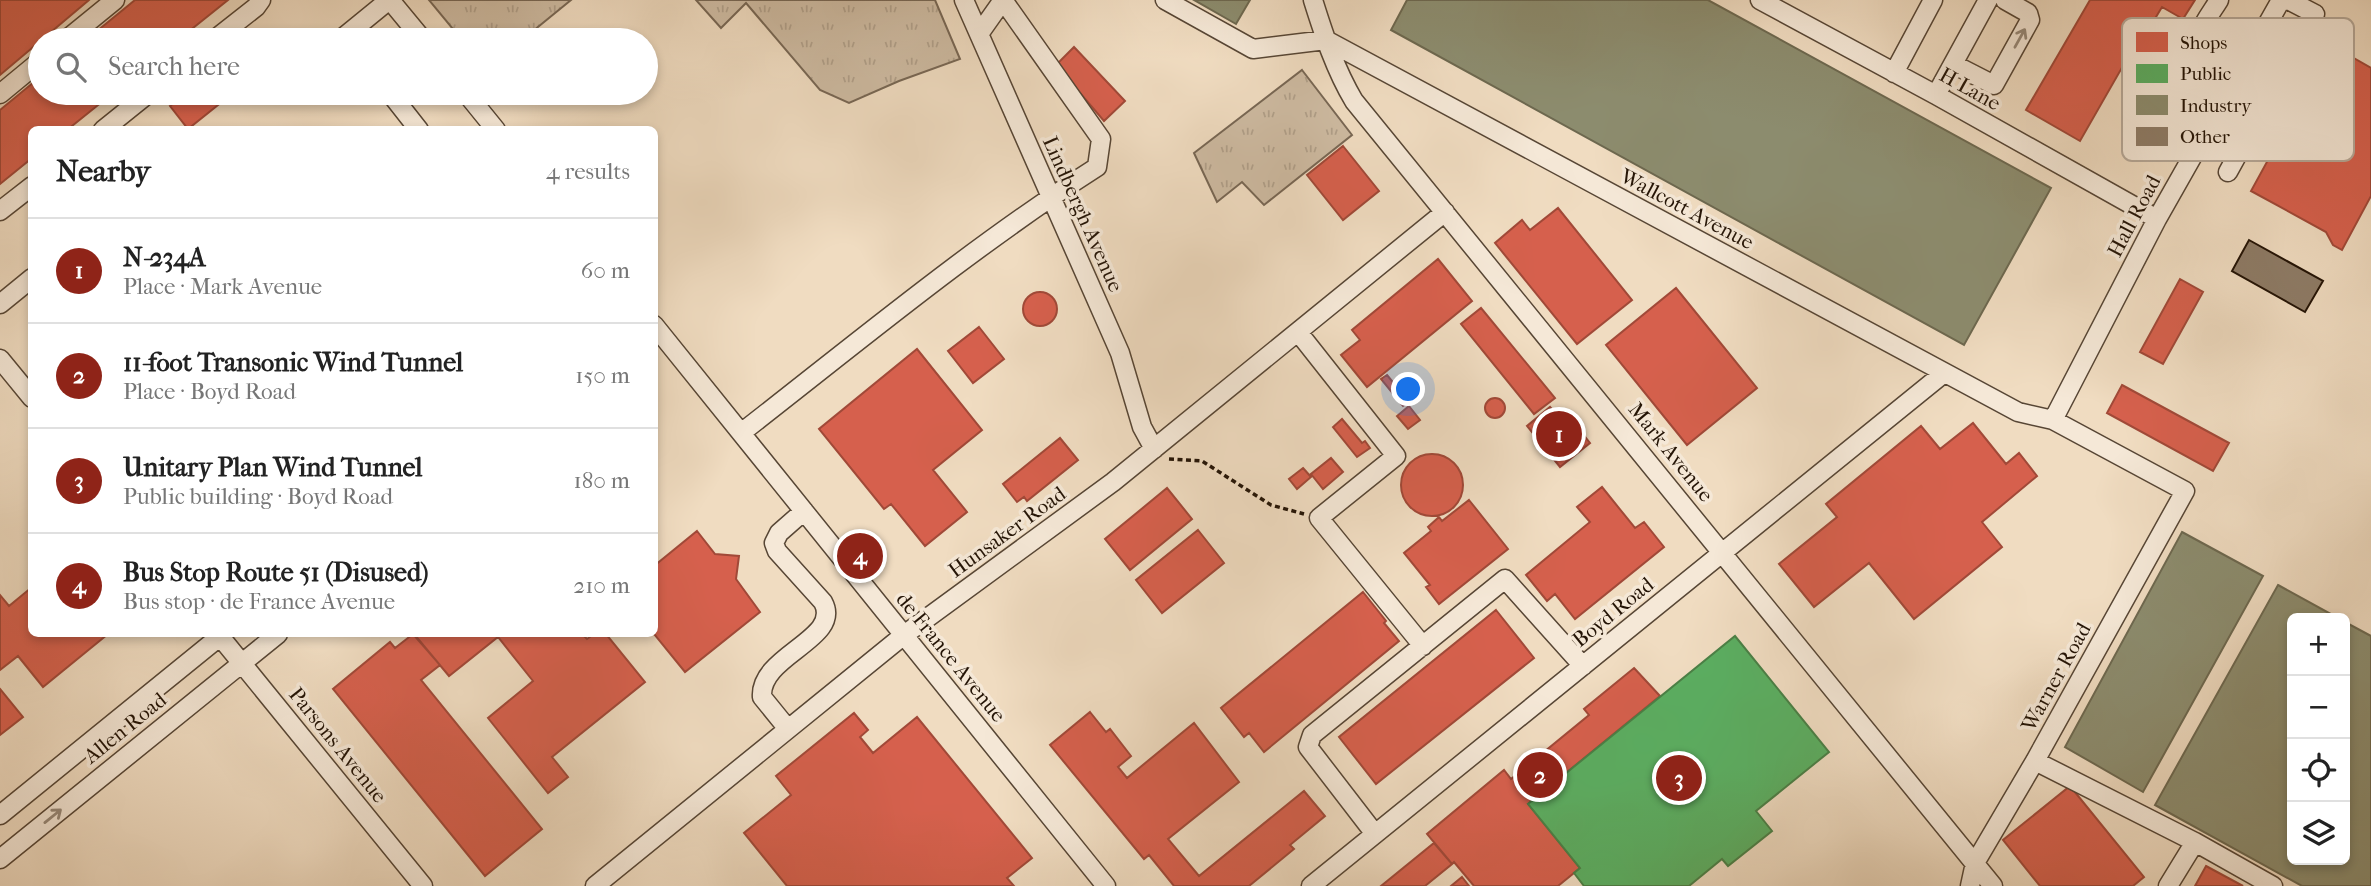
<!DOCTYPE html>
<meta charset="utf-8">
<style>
:root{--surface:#fff;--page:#f6f6f6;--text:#222;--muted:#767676;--line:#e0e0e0;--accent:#8f2418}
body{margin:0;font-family:"IM FELL French Canon",serif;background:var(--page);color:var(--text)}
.controls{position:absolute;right:21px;bottom:21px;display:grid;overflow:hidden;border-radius:10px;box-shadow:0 4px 10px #0003}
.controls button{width:63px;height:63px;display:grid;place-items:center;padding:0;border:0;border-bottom:2px solid var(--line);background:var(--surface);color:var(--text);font:35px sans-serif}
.you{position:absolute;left:1409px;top:390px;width:24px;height:24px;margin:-18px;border:5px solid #fff;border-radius:50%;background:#1a73e8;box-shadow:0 0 0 10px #1a73e833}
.badge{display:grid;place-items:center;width:46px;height:46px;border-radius:50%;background:var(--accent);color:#fff;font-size:23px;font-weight:700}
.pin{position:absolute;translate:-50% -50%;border:4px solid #fff;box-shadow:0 2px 7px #0006}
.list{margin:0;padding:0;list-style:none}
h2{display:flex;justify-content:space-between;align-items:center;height:91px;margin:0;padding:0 28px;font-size:30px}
h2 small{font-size:23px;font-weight:400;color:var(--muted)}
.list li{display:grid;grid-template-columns:46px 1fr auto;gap:21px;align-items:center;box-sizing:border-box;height:105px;padding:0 28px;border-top:2px solid var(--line)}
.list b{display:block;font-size:26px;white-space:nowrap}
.list p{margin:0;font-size:23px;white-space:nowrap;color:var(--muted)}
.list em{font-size:23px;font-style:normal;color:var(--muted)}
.icon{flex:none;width:38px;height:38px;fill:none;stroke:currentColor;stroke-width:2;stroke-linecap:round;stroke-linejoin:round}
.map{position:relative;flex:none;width:2371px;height:886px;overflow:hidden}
.search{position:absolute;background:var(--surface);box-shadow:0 4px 10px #0003;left:28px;top:28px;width:630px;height:77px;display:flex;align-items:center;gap:18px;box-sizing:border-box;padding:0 24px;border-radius:38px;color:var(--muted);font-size:26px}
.panel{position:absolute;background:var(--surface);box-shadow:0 4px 10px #0003;left:28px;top:126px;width:630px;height:511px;border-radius:10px}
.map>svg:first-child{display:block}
</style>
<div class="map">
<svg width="2371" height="886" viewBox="0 0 2371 886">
<defs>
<pattern id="grass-tufts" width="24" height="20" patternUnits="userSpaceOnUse" patternTransform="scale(1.75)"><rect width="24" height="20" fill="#cdbaa1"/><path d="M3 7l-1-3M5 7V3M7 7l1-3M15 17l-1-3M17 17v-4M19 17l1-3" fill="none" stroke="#b09f89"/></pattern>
</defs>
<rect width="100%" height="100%" fill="#f0dcc1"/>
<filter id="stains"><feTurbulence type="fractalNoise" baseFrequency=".00286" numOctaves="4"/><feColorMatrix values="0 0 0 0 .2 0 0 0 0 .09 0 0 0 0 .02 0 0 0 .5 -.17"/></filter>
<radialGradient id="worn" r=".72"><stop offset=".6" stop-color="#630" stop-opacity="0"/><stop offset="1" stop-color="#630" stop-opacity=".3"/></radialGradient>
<path fill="url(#grass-tufts)" stroke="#786754" stroke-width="2" d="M429,0H571L522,40H462Z
M696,0H935L960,59L899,81L849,103L820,90L746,3L721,28Z
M1302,70L1352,135L1264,205L1242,182L1217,202L1194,153Z"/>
<path fill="#d6604d" stroke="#a14938" stroke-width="2" d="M0,0H89L0,75Z
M135,0H228L178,40H86Z
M2090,0H2195L2183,19L2162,7L2150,27L2170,39L2152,71L2128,57L2080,141L2026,110Z
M2331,45L2371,68V196L2342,250L2333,245L2326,232L2251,191Z
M1074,47L1125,101L1104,121L1056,65Z
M40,77V93H113L67,130H32V158L0,184V110Z
M187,93H233L188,129L170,106Z
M1343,146L1379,191L1343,220L1307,175Z
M1558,208L1632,300L1577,344L1495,243L1522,220L1530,230Z
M1438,259L1472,301L1367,387L1341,355L1360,340L1352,330Z
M2180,279L2203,292L2163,364L2140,352Z
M1676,288L1757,388L1687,445L1606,345Z
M1023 309a17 17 0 1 1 34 0a17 17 0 1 1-34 0Z
M1481,308L1555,398L1534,414L1461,324Z
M979,327L1004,359L973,383L948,351Z
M917,349L982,430L933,470L967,512L925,546L891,504L884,509L819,429Z
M1387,375L1409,402L1403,406L1381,379Z
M2122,385L2229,443L2213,471L2107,413Z
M1485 408a10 10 0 1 1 20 0a10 10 0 1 1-20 0Z
M1409,406L1420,420L1408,429L1397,416Z
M1550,407L1560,419L1567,414L1590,443L1560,467L1527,426Z
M1342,419L1362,443L1365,441L1370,448L1357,457L1333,427Z
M1973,423L2006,464L2019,453L2037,476L1982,522L2002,547L1914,619L1869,563L1814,607L1779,564L1837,517L1826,504L1921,426L1940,449Z
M1060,438L1078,460L1027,501L1024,497L1017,502L1003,484Z
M1401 485a31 31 0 1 1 62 0a31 31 0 1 1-62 0Z
M1331,458L1343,472L1323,489L1311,474Z
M1303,468L1311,477L1297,489L1289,479Z
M1602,487L1635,528L1644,522L1664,547L1575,619L1555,594L1547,601L1526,575L1590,522L1577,507Z
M1167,488L1192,519L1130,570L1105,539Z
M1469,500L1508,549L1439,604L1426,587L1430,585L1404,553L1431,531L1428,527L1439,517L1442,521Z
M1198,530L1224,563L1162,613L1136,580Z
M697,531L715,554L739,556L736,579L760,612L685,672L654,634V566Z
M32,587V634H108L43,687L18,656L0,670V595L9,606Z
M1363,592L1386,621L1384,623L1399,641L1264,752L1249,733L1244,737L1221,708Z
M1496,610L1534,658L1376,784L1339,737Z
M413,634L440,665L421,680L542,829L485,876L333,689L390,642L395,648Z
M414,634H582L587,639L594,634H606L645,682L552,757L568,777L548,793L488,718L533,681L498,637L449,676Z
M1634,668L1660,696L1528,804L1580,868L1558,886H1474L1454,862L1452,864L1427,834L1504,770L1511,779L1589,715L1584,709Z
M0,689L23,717L0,735Z
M1090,712L1106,732L1110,729L1131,756L1118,767L1127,778L1194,723L1239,782L1168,839L1199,876L1304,791L1325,816L1290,845L1294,849L1249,886H1174L1149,855L1144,859L1050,745Z
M854,713L868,730L860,737L873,753L917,717L1032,858L1007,878L1014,886H787L744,833L791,795L776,776Z
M2070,786L2144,877L2133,886H2040L2003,840Z
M1434,843L1452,864L1425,886H1381Z
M2206,866L2243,886H2195Z
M1462,877L1469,886H1451Z"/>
<path fill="#5aae61" stroke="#4a8046" stroke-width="2" d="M1735,636L1829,752L1756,811L1772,831L1728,866L1722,859L1689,886H1584L1574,873L1580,868L1528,804Z"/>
<path fill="#8c8c6e" stroke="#6d684f" stroke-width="2" d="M1194,0H1250L1236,24Z
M1407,0H1708L2051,188L1964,345L1391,30Z
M2182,532L2263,576L2143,792L2065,747Z
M2278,585L2338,618H2292V860H2345V622L2371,636V886H2302L2155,805Z"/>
<path fill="#8e7c67" stroke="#241406" stroke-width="2" d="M2249,240L2323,281L2305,312L2232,271Z"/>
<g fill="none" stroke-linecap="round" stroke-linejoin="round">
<g stroke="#574635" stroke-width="21">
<path id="minor" d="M390,0L423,40
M964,0L1120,353L1142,427L1154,449
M1165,0L1253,49L1326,40L2018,412L2053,420L2185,491L2035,761L1975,863L1970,886
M1313,0C1324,35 1335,69 1354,101L1993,886
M1760,0L1936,95L2157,219
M2219,0C2210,15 2185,45 2200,61C2209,70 2223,76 2234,82
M979,34L1003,0
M66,40L115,0
M214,40L256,7L261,0
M348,40L345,36L389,0
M1953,64L1994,85L2030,20L2028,13L2005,0
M1894,73L1933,0
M390,93L419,130
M466,93L496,130
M0,94L40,61
M1936,95L1988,0
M103,130L149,93
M2228,172L2315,14L2288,0
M0,211L32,186
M0,304L32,278
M654,325L1106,886
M1298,332L1396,456L1319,518L1423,646
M0,359L32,398
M2053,420L2157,219L2281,0
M741,433C858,342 972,247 1097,167L1101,139L1003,0
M218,634L423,886
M788,729L762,697C759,655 843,639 823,602L777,551L774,543L779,533L804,511
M2035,761L2195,842L2168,886
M0,815L223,634
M1375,834L1308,747L1312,735L1505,579L1583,666
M2195,842L2273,886
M0,859L278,634
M595,886L904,635L1113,482L1445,212
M1311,886L1944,373"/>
</g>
<path stroke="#241406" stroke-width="3.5" stroke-dasharray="5 3.5" stroke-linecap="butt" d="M1169,459L1202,461L1271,505L1304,514"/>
<use href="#minor" stroke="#f5e8d7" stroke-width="18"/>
</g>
<defs><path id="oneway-shaft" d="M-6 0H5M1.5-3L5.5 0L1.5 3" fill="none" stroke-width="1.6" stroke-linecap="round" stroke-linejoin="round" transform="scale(1.75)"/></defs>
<g stroke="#978979">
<use href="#oneway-shaft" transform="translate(2020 38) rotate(-61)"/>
<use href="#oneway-shaft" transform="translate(53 816) rotate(-39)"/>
</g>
<g text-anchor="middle" stroke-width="7" stroke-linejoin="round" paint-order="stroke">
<g font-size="21" fill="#241406" stroke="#f5e8d7">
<text transform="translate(1970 89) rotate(29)" y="7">H Lane</text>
<text transform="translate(1687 209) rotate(28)" y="7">Wallcott Avenue</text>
<text transform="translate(1083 214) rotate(66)" y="7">Lindbergh Avenue</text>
<text transform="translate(2134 216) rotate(-62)" y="7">Hall Road</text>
<text transform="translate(1671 452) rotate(51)" y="7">Mark Avenue</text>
<text transform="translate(1007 532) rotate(-36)" y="7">Hunsaker Road</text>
<text transform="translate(1613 612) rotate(-39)" y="7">Boyd Road</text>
<text transform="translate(951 657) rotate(51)" y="7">de France Avenue</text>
<text transform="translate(2056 677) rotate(-61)" y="7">Warner Road</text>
<text transform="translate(125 728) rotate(-39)" y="7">Allen Road</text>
<text transform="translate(338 745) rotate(51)" y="7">Parsons Avenue</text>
</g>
</g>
<rect x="2122" y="18" width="232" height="143" rx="10" fill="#f5e8d7" stroke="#b6a898" stroke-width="2"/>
<rect x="2136" y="32" width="32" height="20" fill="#d6604d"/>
<rect x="2136" y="64" width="32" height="19" fill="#5aae61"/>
<rect x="2136" y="95" width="32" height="20" fill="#8c8c6e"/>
<rect x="2136" y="127" width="32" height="19" fill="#8e7c67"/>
<g font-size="19" fill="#241406">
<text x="2180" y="49">Shops</text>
<text x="2180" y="80">Public</text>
<text x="2180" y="112">Industry</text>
<text x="2180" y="143">Other</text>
</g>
<rect width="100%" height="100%" filter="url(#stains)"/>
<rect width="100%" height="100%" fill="url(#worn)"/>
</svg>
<div class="controls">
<button>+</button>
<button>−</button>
<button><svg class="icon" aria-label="locate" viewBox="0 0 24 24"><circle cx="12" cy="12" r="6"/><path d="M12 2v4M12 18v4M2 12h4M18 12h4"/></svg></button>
<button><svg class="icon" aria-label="layers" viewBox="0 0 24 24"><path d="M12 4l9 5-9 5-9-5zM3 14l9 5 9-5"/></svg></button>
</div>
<div class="you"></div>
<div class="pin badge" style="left:1559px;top:434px">1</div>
<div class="pin badge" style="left:1540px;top:775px">2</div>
<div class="pin badge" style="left:1679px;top:778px">3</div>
<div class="pin badge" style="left:860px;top:556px">4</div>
<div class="search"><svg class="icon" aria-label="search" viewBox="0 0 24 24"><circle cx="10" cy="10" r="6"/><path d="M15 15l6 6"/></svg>Search here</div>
<section class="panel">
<h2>Nearby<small>4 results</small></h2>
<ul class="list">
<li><span class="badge">1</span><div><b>N-234A</b><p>Place · Mark Avenue</p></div><em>60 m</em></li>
<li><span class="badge">2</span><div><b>11-foot Transonic Wind Tunnel</b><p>Place · Boyd Road</p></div><em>150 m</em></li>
<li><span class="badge">3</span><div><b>Unitary Plan Wind Tunnel</b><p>Public building · Boyd Road</p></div><em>180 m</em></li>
<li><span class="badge">4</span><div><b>Bus Stop Route 51 (Disused)</b><p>Bus stop · de France Avenue</p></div><em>210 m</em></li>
</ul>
</section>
</div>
